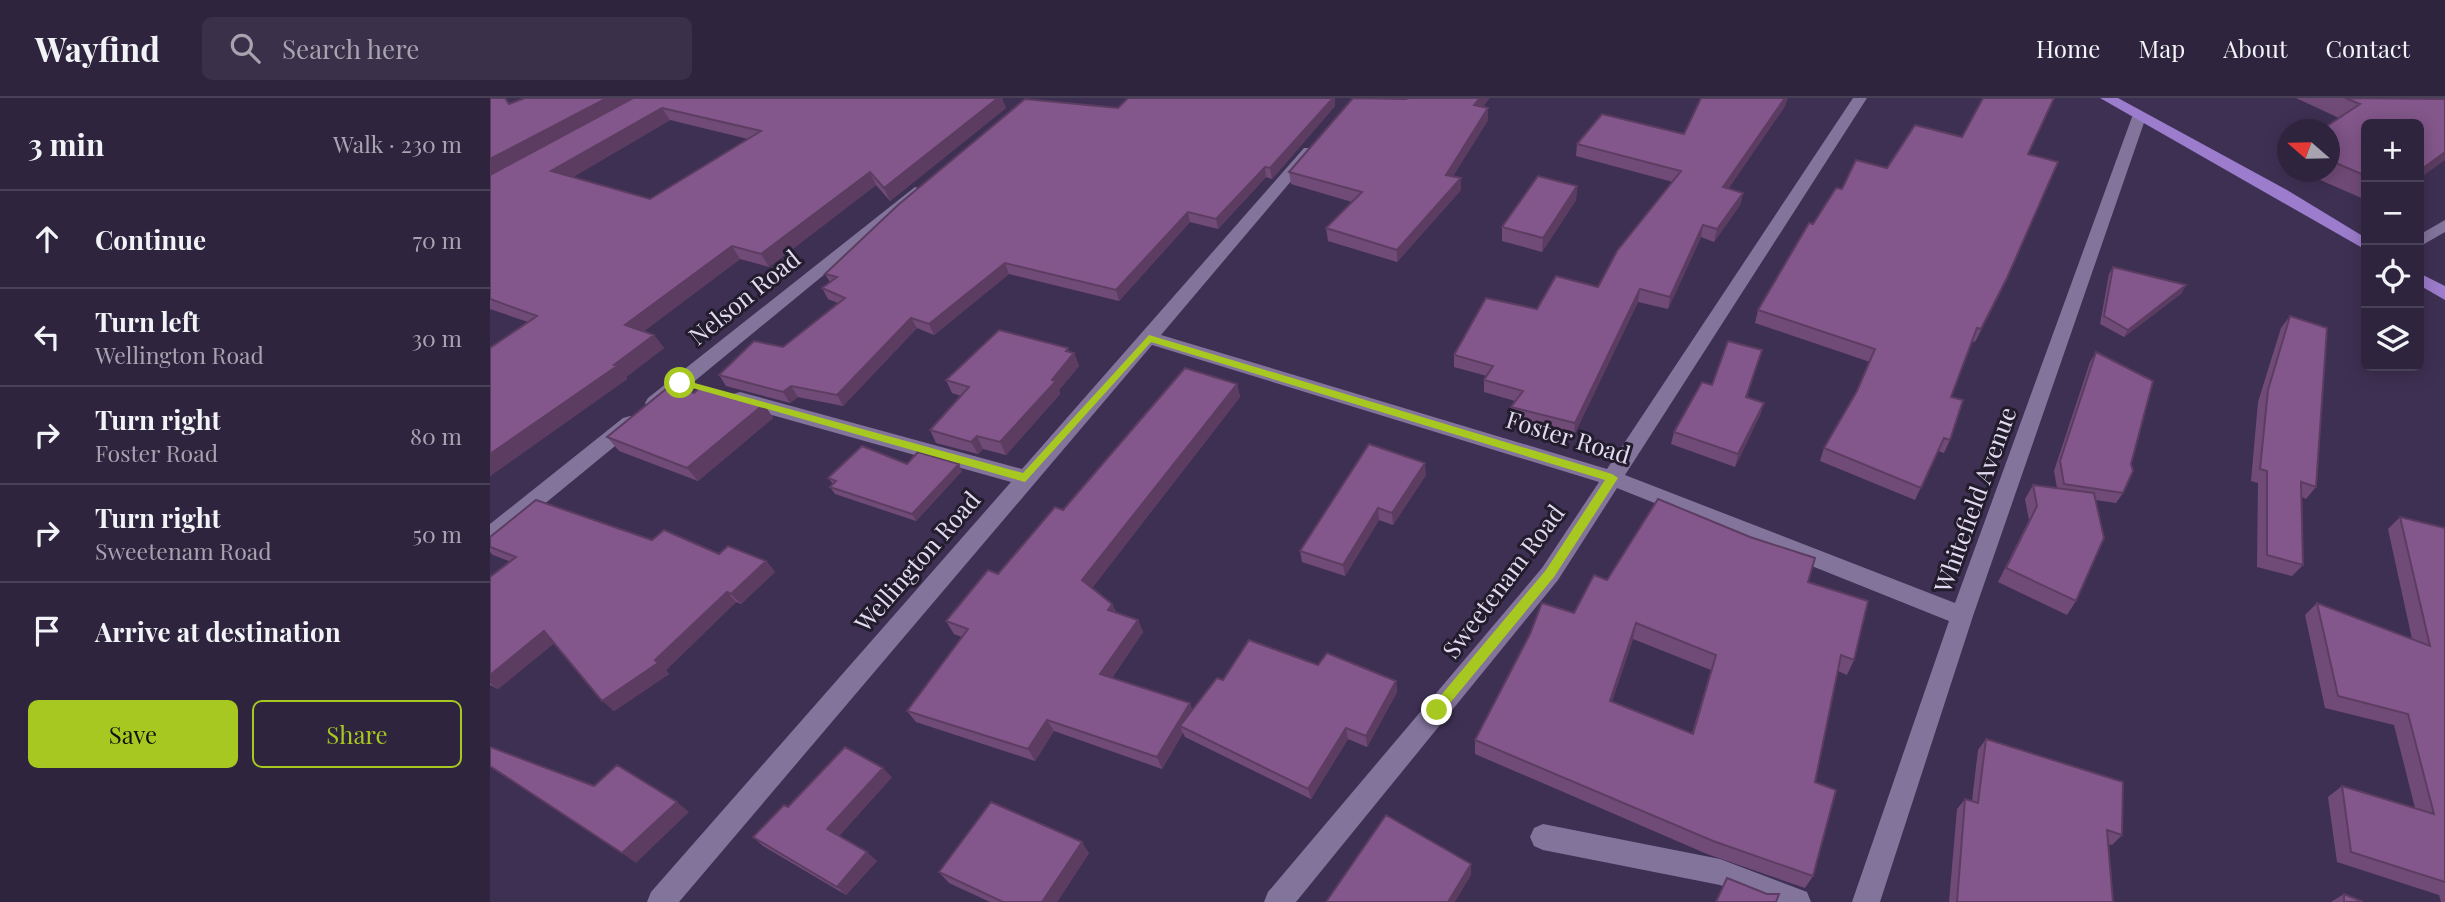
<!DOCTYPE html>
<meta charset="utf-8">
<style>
:root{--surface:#2e243e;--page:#3a3049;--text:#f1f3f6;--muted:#a7a4b0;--line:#494158;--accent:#a7c820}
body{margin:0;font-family:"Playfair Display",serif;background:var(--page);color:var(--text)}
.controls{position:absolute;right:21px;top:21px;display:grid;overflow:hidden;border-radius:10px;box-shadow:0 4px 18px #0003}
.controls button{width:63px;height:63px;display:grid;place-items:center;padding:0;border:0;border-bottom:2px solid var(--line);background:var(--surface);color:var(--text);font:35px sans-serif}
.compass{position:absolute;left:1787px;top:21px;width:63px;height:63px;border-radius:50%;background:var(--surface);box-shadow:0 4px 18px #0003;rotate:290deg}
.stop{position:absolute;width:21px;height:21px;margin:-16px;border:5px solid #a7c820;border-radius:50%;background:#fff}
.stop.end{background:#a7c820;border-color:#fff;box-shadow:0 2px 7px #0008}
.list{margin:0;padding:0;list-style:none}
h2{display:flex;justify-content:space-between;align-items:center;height:91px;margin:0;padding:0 28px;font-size:30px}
h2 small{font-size:23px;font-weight:400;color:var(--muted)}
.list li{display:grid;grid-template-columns:46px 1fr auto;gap:21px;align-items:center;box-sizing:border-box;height:98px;padding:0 28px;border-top:2px solid var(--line)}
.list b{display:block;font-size:26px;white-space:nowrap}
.list p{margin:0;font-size:23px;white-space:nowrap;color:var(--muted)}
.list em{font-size:23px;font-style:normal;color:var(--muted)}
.actions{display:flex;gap:14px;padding:21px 28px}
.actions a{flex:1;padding:16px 0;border:2px solid var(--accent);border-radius:10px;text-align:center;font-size:24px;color:var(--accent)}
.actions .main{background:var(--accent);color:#111}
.icon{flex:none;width:38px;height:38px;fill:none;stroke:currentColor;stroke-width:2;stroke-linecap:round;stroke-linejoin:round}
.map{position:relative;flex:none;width:1955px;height:804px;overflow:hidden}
header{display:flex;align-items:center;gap:42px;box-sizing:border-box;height:98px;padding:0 35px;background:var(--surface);border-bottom:2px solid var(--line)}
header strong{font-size:33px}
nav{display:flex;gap:38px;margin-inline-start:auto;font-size:24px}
.search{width:490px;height:63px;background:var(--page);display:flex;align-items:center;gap:18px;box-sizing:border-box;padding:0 24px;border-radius:10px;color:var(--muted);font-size:26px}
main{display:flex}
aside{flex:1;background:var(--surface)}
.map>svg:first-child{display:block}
</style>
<header>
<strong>Wayfind</strong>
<div class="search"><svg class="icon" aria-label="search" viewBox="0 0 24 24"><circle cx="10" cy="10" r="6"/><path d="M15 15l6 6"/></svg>Search here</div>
<nav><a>Home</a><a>Map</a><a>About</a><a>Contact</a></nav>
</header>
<main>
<aside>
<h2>3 min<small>Walk · 230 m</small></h2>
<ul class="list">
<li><svg class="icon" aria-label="ahead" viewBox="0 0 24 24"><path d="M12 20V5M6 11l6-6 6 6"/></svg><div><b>Continue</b></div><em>70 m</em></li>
<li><svg class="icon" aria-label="left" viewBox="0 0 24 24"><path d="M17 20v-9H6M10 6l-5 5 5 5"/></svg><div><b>Turn left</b><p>Wellington Road</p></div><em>30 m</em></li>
<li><svg class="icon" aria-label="right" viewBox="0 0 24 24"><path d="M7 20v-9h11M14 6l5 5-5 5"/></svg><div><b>Turn right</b><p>Foster Road</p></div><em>80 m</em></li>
<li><svg class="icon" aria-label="right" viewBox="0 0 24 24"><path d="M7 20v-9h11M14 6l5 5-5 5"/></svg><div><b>Turn right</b><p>Sweetenam Road</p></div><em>50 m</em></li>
<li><svg class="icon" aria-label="arrive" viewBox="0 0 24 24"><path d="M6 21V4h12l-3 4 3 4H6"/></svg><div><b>Arrive at destination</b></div></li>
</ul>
<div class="actions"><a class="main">Save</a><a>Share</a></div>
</aside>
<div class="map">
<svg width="1955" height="804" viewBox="0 0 1955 804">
<rect width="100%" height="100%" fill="#3e3053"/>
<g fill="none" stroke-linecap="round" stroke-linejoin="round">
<path fill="#83749c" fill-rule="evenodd" d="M1363,0H1377L1135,377L1465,505L1642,19L1649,15L1656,19L1483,518L1390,804H1362L1459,523L1127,390L1068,482L806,804H774L778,794L1052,470L1109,384L662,247L189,804H157L161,794L521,384L243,306L240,301L243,296L250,294L532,371L814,50H824V56L671,237L1117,371Z
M425,89L431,91V97L172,310H158L155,305L158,300Z
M1955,122V134L1929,149V137Z
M140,318L147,320L150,325L147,330L8,444L0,446V426L133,320Z
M1053,726L1230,761L1317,794L1321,804H1272L1230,787L1053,752L1044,748L1040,739L1044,730Z"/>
<path fill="#9c7ccc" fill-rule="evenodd" d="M1610,0H1628L1797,92L1876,140V152Z
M1929,175L1955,188V202L1929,187Z"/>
</g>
<path fill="#714b78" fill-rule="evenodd" d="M0,0L19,6L516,10L400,103L386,87L279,169L250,161L154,233L164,237L174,250L136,279L137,281L0,378V250L38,224L0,211ZM180,22L258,41L160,101L83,79Z
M638,0H845V8L782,81L776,79L728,131L700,124L629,203L519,176L444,237L427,230L353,308L308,299L300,305L236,288L229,277L293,249L348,205L338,201L332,190L340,184L335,176L628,10Z
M1806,0H1954L1876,26V102L1812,74H1839V32L1849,20Z
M1295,8L1238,91L1253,95L1250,107L1224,144L1211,139L1178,211L1148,204L1084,337L1021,321V309L1025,303L994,294V282L997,278L964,269V257L1047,211L1108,189L1183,84L1086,58L1087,46L1194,36Z
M993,9L998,10V22L963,78L971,80V92L907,164L838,143L836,130L862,104L801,86L799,74Z
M1472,39L1539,56L1511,193L1485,244L1482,243L1461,299L1460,342L1454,355L1448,353L1425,402L1330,363L1334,350L1367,293L1380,264L1265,225L1268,212L1323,126L1352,91L1397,70Z
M1087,88L1086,102L1052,154L1012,143V129Z
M1623,169L1692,195L1634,239L1610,226L1619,176Z
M1800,218L1826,389L1816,401L1812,399L1813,467L1802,478L1767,469L1768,385L1761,383L1768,304L1791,230Z
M1272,252L1257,299L1274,305L1270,317L1245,369L1181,346L1184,334L1222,287Z
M580,254L584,255L589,268L569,292L570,296L516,357L493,351L488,356L446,345L440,332L471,298L462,295L456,282Z
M1606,254L1633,395L1626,405L1605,402L1586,503L1577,517L1508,484L1539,422L1535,401L1543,387L1567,390L1564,373L1600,264Z
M747,286L750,299L602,490L622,506L626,514L648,522L653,534L622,580L700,605L702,612L733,582L828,567L906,583L907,594L877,649L858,641L821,701L695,639L693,635L672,671L564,633L545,663L426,624L417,613L472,539L464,536L456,523L508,476L573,412Z
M274,306L283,320L208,383L129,353L117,339Z
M417,366L472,373L426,423L345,396L340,389L343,386L338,380Z
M936,377L903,427L889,422L855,478L812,464L810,453Z
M1910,419L1955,430V804H1951L1949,797L1847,764L1838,699L1852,688L1925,710L1904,627L1835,610L1815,517L1827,505L1922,541L1898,431Z
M0,439L162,442L229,456L276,463L285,474L251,506L246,504L176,572L179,576L124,613L64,545L8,591L0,587V479L21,464L3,457L0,454Z
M1117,482L1318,484L1364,562L1357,577L1348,573L1325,684L1323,778L1315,790L1217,756L985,656V642L1084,515ZM1143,541L1221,572L1202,635L1122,603Z
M1496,641L1632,737L1622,747L1618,746L1623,804H1459L1467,711L1475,701L1482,703L1488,652Z
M402,679L349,738L387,763L356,797L273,748L263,739L298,709Z
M599,755L567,804H500L459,785L449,774Z
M1854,796L1873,804H1841Z"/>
<path fill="#5c3d61" d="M117,0H148L0,79V61Z
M508,0H512L516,10L400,103L394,90Z
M843,0H845V8L782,81L780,70Z
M990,0H1000L984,20V7Z
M1295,0H1298L1295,8L1231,101L1233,89Z
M172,10L180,22L71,86L61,73Z
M998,10V22L956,89V77Z
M1955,54V62L1929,81V73Z
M775,69L776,79L728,131L726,121Z
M380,74L386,87L279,169L271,156Z
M971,80V92L907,164V152Z
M1087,88L1086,102L1052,154L1053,140Z
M1253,95L1250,107L1224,144L1227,131Z
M698,114L700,124L629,203L626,192Z
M1213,127L1211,139L1178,211L1180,199Z
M242,148L250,161L145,240L135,227Z
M515,165L519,176L444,237L439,226Z
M1696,187L1692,195L1634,239L1638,232Z
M1150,191L1148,204L1084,337L1085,325Z
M421,220L427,230L353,308L347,297Z
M164,237L174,250L136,279L137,281L0,378V356L124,267Z
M578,250L581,259L584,255L589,268L569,292L570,296L516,357L510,344L562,282L576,253Z
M747,286L750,299L598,495L592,482Z
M301,288L308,299L300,305L293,294Z
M1274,305L1270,317L1245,369L1248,356Z
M274,306L283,320L208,383L197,370Z
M487,338L493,351L488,356L481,344Z
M935,365L936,377L903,427L902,415Z
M469,366L472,373L426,423L422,416Z
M888,410L889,422L855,478L853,467Z
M276,463L285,474L251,506L241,496Z
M237,494L246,504L176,572L179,576L124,613L112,603L165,562Z
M622,506L627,518L618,512Z
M648,522L653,534L616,588L610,576Z
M1146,525L1143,541L1117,617L1120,603Z
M54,533L66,544L8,591L0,585V577Z
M906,583L907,594L877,649L876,638Z
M700,605L704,616L690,628L693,635L672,671L667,659Z
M557,622L564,633L545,663L538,651Z
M856,630L858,641L821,701L818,691Z
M393,670L402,679L347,740L337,731Z
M187,704L199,714L146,765L132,755Z
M592,744L599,755L567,804H552Z
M377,754L387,763L356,797L347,789Z
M981,766V777L965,804H958Z"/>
<path fill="#83578b" stroke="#5c3d61" stroke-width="2" fill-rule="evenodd" d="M0,0H15L19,6L35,0H117L0,61Z
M143,0H508L394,90L380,74L271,156L242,148L135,227L164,237L124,267L127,268L0,356V250L47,218L0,201V77ZM172,10L271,33L160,101L61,73Z
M638,0H843L780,70L775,69L726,121L698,114L626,192L515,165L439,226L421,220L347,297L301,288L293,294L229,277L264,243L293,249L355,200L332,190L347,179L335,176L408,107L535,1L628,10Z
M863,0L916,1L918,0H990L984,7L998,10L956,77L971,80L907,152L836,130L872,94L799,74Z
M1211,0H1295L1233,89L1253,95L1227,131L1213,127L1180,199L1150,191L1085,325L1021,309L1033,293L994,282L1003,268L964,257L996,200L1047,211L1066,178L1108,189L1127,153L1191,73L1087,46L1112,16L1194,36Z
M1493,0H1564L1538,56L1568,64L1517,180L1491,231L1487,230L1461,299L1473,302L1460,342L1454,340L1431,390L1334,350L1367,293L1385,251L1268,212L1319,125L1323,126L1346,90L1352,91L1366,62L1397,70L1425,27L1472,39Z
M1855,0L1955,1V54L1929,73V26H1876V78L1839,62V32H1831L1870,6Z
M1048,78L1087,88L1053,140L1012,129Z
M1623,169L1696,187L1638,232L1614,218Z
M1800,218L1837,230L1826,389L1811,384L1813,467L1777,457V373L1770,371L1778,292Z
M509,232L578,250L576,253L584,255L562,282L566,283L510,344L487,338L481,344L440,332L479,289L456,282Z
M1238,243L1272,252L1256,299L1274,305L1248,356L1184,334L1212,284L1222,287Z
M1606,254L1663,283L1641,366L1643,373L1633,395L1574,386L1570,363Z
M695,270L747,286L592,482L622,506L618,512L648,522L610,576L700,605L667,659L557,622L538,651L417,613L478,531L456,523L498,472L508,476L565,409L573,412Z
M181,287L204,295L211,288L274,306L197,370L117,339Z
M879,346L935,365L902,415L888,410L853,467L810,453Z
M372,348L417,366L428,354L469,366L422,416L340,389L346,383L338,380Z
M1543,387L1604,395L1614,440L1586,503L1516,470L1547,408Z
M1168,401L1260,439L1325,460L1318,484L1378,503L1364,562L1351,557L1325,684L1346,692L1323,778L1223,743L985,642L1040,536L1052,505L1084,515L1104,477L1117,482ZM1146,525L1226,557L1203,636L1120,603Z
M46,402L162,442L174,432L229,456L238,448L276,463L241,496L237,494L165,562L168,565L112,603L54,533L0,577V479L26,459L0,449V439Z
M1910,419L1955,430V784L1861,754L1852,688L1944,716L1918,616L1848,598L1827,505L1940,548Z
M759,542L828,567L837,555L906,583L876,638L856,630L818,691L690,628L727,580L733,582Z
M1496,641L1633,684L1632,737L1617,732L1623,804H1467L1475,701L1488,705Z
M0,649L104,688L127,667L187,704L132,755L0,668Z
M355,649L393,670L337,731L377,754L347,789L263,739L294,707L298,709Z
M501,704L592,744L552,804H513L449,774Z
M896,717L981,766L958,804H836Z
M1237,780L1277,796H1289L1286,804H1226Z
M1854,796L1873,804H1854Z"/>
<path fill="#a7c820" d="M659,237L1122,376L1128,380L1064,479L951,616L947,618L942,616V608L1056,472L1115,382L661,244L535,384L185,285L190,281L533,375Z"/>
<g text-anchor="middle" stroke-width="6" stroke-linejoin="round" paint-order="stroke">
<g font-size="24" fill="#e2dbf1" stroke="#221c2c">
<text transform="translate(255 200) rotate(-39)" y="8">Nelson Road</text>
<text transform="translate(1078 340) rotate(17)" y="8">Foster Road</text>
<text transform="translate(1486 402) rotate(-70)" y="8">Whitefield Avenue</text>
<text transform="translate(428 464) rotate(-49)" y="8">Wellington Road</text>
<text transform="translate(1014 484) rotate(-53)" y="8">Sweetenam Road</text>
</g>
</g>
</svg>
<div class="controls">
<button>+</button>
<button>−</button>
<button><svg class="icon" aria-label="locate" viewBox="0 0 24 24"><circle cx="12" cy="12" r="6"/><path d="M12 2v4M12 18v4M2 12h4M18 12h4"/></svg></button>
<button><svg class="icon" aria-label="layers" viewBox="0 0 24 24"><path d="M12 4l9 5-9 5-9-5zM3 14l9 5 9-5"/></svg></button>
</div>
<svg class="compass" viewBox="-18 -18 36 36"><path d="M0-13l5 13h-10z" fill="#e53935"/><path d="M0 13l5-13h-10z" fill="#a7a4b0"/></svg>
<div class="stop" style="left:190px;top:285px"></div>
<div class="stop end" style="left:947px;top:612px"></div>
</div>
</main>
